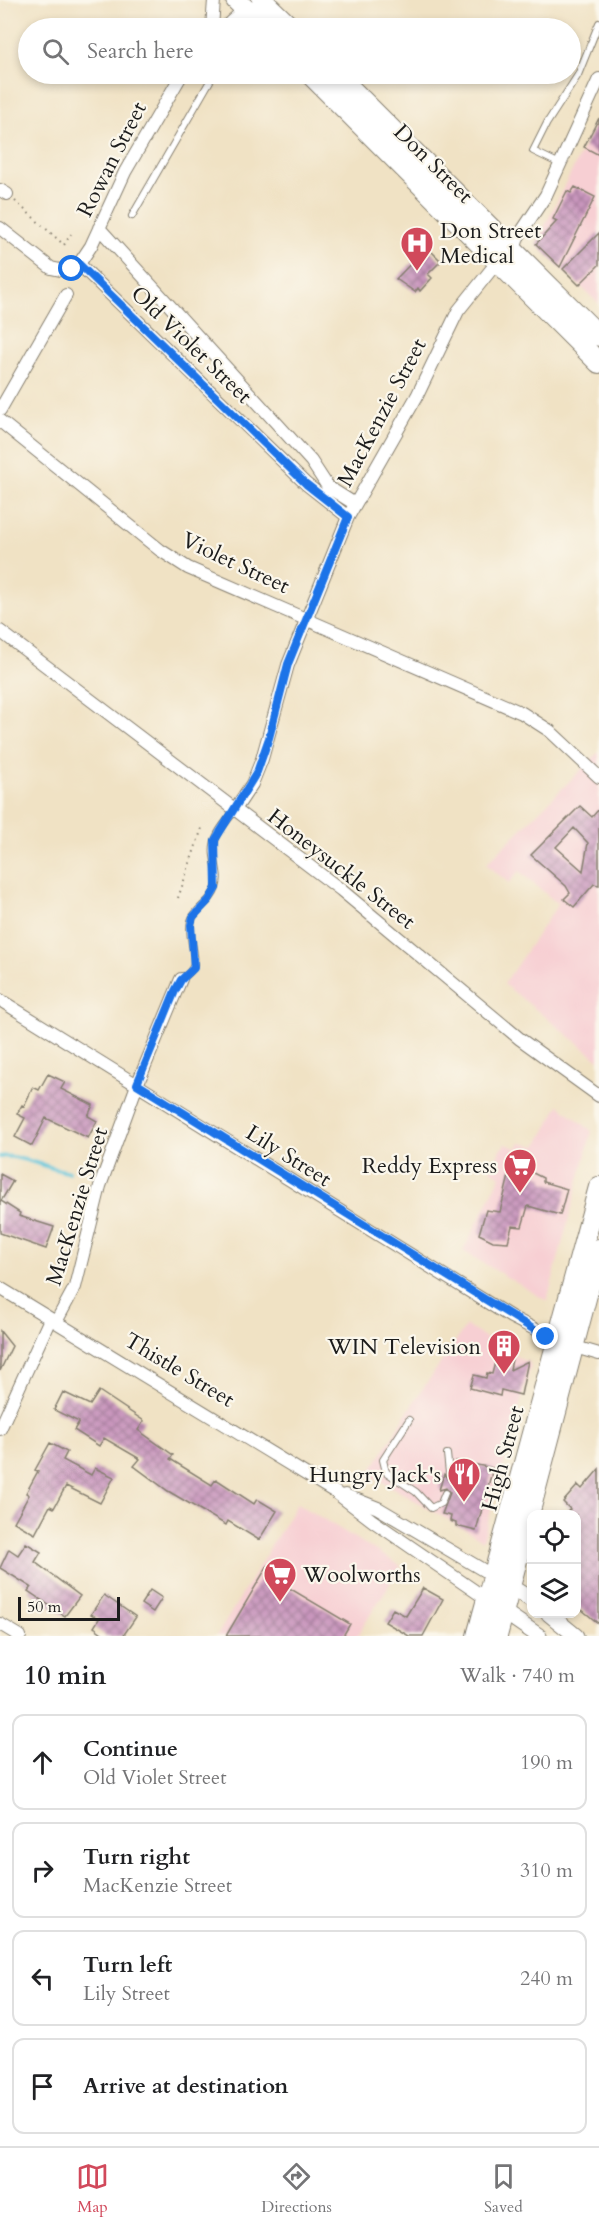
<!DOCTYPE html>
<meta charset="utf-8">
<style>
:root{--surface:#fff;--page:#f6f6f6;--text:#202124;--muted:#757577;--line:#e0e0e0;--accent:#d1495b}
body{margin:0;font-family:Cardo,serif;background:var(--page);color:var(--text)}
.controls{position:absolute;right:18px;bottom:18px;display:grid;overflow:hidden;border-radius:12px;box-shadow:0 3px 9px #0003}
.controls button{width:54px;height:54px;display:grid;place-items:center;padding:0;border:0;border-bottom:2px solid var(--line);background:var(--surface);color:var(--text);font:30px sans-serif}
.scale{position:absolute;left:18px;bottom:15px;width:102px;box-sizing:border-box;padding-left:6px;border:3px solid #1c1c1c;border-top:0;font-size:16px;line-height:21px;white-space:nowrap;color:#1c1c1c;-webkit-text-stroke:4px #fbf7ec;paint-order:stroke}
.stop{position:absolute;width:18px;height:18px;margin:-14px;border:4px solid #1a73e8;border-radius:50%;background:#fff}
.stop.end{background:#1a73e8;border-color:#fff;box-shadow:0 2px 6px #0008}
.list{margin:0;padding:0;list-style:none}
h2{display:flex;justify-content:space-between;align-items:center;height:78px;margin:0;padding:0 24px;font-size:26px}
h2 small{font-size:20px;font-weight:400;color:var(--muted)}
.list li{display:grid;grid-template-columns:39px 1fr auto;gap:18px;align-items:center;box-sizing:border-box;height:96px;margin:0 12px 12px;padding:0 12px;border:2px solid var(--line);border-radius:12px}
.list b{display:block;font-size:22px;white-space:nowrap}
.list p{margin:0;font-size:20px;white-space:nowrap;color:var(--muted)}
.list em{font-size:20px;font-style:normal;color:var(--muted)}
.icon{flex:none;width:33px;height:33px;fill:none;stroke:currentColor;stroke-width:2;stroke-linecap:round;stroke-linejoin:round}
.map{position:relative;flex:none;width:599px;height:1636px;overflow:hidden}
.search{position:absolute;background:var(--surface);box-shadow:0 3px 9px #0003;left:18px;right:18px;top:18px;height:66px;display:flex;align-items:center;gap:15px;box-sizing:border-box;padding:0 21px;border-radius:33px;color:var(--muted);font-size:22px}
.sheet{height:510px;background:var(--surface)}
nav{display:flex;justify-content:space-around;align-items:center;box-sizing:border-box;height:84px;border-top:2px solid var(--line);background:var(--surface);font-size:16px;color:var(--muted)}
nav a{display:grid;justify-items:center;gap:3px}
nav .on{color:var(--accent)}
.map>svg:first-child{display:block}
</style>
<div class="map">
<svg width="599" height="1636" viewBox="0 0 599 1636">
<defs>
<pattern id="building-cross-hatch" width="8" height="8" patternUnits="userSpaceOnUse" patternTransform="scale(1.5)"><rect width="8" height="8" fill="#c996bd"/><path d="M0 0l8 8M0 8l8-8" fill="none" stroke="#a27a99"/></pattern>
</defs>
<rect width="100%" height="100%" fill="#fbf7ec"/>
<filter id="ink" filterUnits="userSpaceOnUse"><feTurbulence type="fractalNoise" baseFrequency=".0167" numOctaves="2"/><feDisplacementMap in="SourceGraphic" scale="12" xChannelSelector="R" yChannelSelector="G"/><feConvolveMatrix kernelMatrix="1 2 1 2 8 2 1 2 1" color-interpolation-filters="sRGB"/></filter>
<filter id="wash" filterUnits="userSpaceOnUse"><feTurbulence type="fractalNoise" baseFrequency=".008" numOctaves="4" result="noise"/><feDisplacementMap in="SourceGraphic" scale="24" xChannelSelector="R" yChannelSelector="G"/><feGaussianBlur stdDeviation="1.35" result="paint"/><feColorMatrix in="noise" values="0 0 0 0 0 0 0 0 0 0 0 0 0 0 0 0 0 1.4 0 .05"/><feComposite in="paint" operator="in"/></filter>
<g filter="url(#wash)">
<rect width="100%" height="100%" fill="#f0e2c4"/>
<path fill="#f7cfd3" d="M599,116V304L536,244Z
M599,752V1060L504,984L558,904L519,871L509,883L486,864Z
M559,1105L592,1131L547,1301L463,1251L501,1176L490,1170L500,1151L505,1144L517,1148L520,1143L537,1146Z
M466,1326L531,1365L483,1540L369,1474L417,1397Z
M297,1503L401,1566L357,1636H217Z"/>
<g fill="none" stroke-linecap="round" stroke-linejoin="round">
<path stroke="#5ec5da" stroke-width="4" d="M0,1157C14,1153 50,1169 68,1172"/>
</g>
<g id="blocks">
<path fill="url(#building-cross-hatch)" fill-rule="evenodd" d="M599,118V155L584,147Z
M575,187L595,197L560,267L536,244L557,221L553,219L567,191L571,193Z
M599,233V265L579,285L563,269Z
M427,247L441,261L428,274L432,278L420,291L418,288L415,292L396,279Z
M580,806L592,817L599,809V885L594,884L574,907L564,899L570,893L566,886L531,855ZM574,828L588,843L583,871L556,847Z
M48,1074L65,1082L61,1089L93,1105L88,1116L97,1121L88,1138L46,1118L32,1146L15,1137L25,1118L17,1114L22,1105L24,1106L33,1087L39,1090Z
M511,1168L525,1169L543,1178V1182L567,1189L560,1215L528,1206L522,1227L512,1226L508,1242L493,1241L479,1234L486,1210L500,1212Z
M0,1174L13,1181L1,1201L20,1213L19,1216L54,1227L46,1249L0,1233Z
M0,1331L12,1346L0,1371Z
M497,1355L512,1359L510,1370L528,1361L521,1395L501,1390L500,1396L470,1388L474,1375L486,1378L487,1373L492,1374Z
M99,1391L144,1421L138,1430L173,1455L170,1459L212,1485L216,1479L254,1504L257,1499L277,1511L259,1540L228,1521L226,1525L168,1491L134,1466L140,1459L104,1438L99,1446L74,1430L79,1422L54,1410L63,1392L90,1405Z
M50,1443L67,1452L63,1460L91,1475L95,1468L114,1477L100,1503L66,1486L54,1508L50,1506L35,1534L14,1522L29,1495L26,1493L38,1471L35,1470Z
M456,1461L493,1468L476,1531L456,1526V1523L450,1521L451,1516L442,1514L450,1493L446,1488L439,1490L444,1474L447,1478L453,1476Z
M599,1469V1624L576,1605V1515H565L570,1509L563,1502L578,1485L582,1489Z
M26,1543L41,1552L35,1562L80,1596L65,1616L28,1591L31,1587L0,1568L9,1549L18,1555Z
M268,1565L284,1574L279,1582L350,1624L343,1636H226Z
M423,1588L443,1599L423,1636H409L385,1622L393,1609L406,1616Z
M150,1590L162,1598L153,1612L141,1604Z
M104,1595L136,1617L123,1636H106L94,1627L99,1619L91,1614Z"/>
</g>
</g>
<g filter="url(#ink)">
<use href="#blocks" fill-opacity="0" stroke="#867f70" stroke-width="1.5"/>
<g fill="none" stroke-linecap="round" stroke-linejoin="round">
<g stroke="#867f70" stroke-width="8">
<path id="service" d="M560,164L533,151L547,123L578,75L599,23
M132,216L214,74
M181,979C208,963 185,945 191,921C195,908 212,902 216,888C220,878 216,867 214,856C211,838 223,825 234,812
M409,1420L383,1460L386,1472L416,1492L431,1508L441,1503L445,1493
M447,1454L449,1473"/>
</g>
<g stroke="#867f70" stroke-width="14">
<path id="minor" d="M212,28L214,0
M224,28L245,9
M0,190L7,194
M0,228L51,268L65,271L79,264L91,246L125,172L182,74
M99,228L311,461L328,487L355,504
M514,251L518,237L546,195L599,79
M79,264L306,484L348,517
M0,410L66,295
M0,421L160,550L188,568L522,713L550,731L599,777
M0,631L341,890L520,1039L599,1096
M234,811L252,784L262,759L288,665L348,517L417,396L458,311L498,261
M0,1000L511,1317L558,1341
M0,1288L335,1492L373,1521L488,1600
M56,1322L75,1287L100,1186L137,1085L181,979
M575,1347L599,1354
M0,1429L50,1319
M345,1495L378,1508L495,1577
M0,1624L20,1636"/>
</g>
<g stroke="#867f70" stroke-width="17">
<path id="tertiary" d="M511,1587L532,1600
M504,1612L539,1636
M549,1614L576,1636"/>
</g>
<g stroke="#867f70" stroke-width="22">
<path id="trunk" d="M236,0L265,28
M262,0L291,28
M310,74L599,363
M336,74L599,336
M477,1636L599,1187
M497,1636L599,1249"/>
</g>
<path stroke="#867f70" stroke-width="2" stroke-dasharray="1.5 4.5" stroke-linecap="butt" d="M15,201L64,245L71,234
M178,898L203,825"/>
<use href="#service" stroke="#fff" stroke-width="6"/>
<use href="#minor" stroke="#fff" stroke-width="12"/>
<use href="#tertiary" stroke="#fff" stroke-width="15"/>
<use href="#trunk" stroke="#fff" stroke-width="20"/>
</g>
</g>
<g fill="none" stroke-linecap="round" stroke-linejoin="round" filter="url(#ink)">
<path stroke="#1a73e8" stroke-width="8" d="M72,269L79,264L306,484L348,517L288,664L269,738L257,772L215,840L216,888L209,900L193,917L191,925L194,968L181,980L175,991L137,1084L546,1337"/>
</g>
<defs>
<g id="hospital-pin" transform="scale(1.725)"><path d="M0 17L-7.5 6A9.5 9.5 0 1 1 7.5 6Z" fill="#d1495b" stroke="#fbf7ec"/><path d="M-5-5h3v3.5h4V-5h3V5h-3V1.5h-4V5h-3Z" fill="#fff"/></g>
<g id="supermarket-pin" transform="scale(1.725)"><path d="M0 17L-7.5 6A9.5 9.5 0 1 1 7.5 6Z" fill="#d1495b" stroke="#fbf7ec"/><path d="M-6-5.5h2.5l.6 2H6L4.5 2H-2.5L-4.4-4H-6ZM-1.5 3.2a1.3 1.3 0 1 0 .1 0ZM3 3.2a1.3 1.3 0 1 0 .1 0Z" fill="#fff"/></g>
<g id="building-pin" transform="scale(1.725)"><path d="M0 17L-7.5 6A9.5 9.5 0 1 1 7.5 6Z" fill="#d1495b" stroke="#fbf7ec"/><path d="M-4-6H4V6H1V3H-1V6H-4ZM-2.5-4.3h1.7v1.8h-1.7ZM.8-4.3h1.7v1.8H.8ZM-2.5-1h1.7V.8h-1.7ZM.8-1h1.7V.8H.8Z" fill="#fff"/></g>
<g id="restaurant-pin" transform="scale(1.725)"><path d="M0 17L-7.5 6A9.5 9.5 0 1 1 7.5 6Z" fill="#d1495b" stroke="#fbf7ec"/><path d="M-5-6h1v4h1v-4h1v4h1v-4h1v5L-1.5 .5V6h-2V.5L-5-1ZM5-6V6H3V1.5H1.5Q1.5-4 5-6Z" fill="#fff"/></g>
</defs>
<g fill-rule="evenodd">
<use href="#hospital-pin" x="417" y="243"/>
<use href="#supermarket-pin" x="520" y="1165"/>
<use href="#building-pin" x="504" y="1346"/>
<use href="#restaurant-pin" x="464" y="1474"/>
<use href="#supermarket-pin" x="280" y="1574"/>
</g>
<g text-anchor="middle" stroke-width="4.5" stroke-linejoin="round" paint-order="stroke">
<g font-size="22" fill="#1c1c1c" stroke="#fbf7ec">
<text transform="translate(111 159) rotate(-63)" y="8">Rowan Street</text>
<text transform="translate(434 163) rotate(45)" y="8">Don Street</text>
<text transform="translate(192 344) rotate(44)" y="8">Old Violet Street</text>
<text transform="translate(381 412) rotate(-62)" y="8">MacKenzie Street</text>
<text transform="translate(236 562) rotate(25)" y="8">Violet Street</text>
<text transform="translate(342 868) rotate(38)" y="8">Honeysuckle Street</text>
<text transform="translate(289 1155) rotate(32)" y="8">Lily Street</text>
<text transform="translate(76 1206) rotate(-73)" y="8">MacKenzie Street</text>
<text transform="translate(180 1369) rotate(31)" y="8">Thistle Street</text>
<text transform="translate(502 1458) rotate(-75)" y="8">High Street</text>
</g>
<g font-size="22" fill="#1c1c1c" stroke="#fbf7ec" text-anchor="end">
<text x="440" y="238" text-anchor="start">Don Street<tspan x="440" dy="25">Medical</tspan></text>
<text x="497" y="1173">Reddy Express</text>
<text x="481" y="1354">WIN Television</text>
<text x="441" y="1482">Hungry Jack's</text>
<text x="303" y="1582" text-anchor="start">Woolworths</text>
</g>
</g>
</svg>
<div class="controls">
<button><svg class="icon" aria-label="locate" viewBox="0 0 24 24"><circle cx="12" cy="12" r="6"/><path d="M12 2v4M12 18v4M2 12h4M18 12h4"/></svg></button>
<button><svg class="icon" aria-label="layers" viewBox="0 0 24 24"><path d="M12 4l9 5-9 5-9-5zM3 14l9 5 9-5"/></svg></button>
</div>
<div class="scale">50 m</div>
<div class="stop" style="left:72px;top:269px"></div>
<div class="stop end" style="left:546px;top:1337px"></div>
<div class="search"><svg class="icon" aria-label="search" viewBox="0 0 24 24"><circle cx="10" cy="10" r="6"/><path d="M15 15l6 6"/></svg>Search here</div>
</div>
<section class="sheet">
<h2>10 min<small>Walk · 740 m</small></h2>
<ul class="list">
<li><svg class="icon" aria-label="ahead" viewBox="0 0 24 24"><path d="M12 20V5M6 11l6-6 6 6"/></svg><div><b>Continue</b><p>Old Violet Street</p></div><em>190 m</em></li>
<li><svg class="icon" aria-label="right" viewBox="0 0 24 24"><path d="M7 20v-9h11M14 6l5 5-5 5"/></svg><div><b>Turn right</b><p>MacKenzie Street</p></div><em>310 m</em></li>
<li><svg class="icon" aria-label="left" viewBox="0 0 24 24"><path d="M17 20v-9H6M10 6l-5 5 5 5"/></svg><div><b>Turn left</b><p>Lily Street</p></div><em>240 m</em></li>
<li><svg class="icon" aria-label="arrive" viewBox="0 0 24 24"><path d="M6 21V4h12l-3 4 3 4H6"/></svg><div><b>Arrive at destination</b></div></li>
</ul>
</section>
<nav>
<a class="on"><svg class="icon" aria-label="map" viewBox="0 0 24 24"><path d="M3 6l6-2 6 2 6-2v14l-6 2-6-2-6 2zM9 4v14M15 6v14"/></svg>Map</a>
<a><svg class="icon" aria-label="directions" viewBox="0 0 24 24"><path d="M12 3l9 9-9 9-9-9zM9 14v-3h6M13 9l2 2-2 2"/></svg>Directions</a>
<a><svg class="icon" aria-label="saved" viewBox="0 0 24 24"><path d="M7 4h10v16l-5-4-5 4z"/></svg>Saved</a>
</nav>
